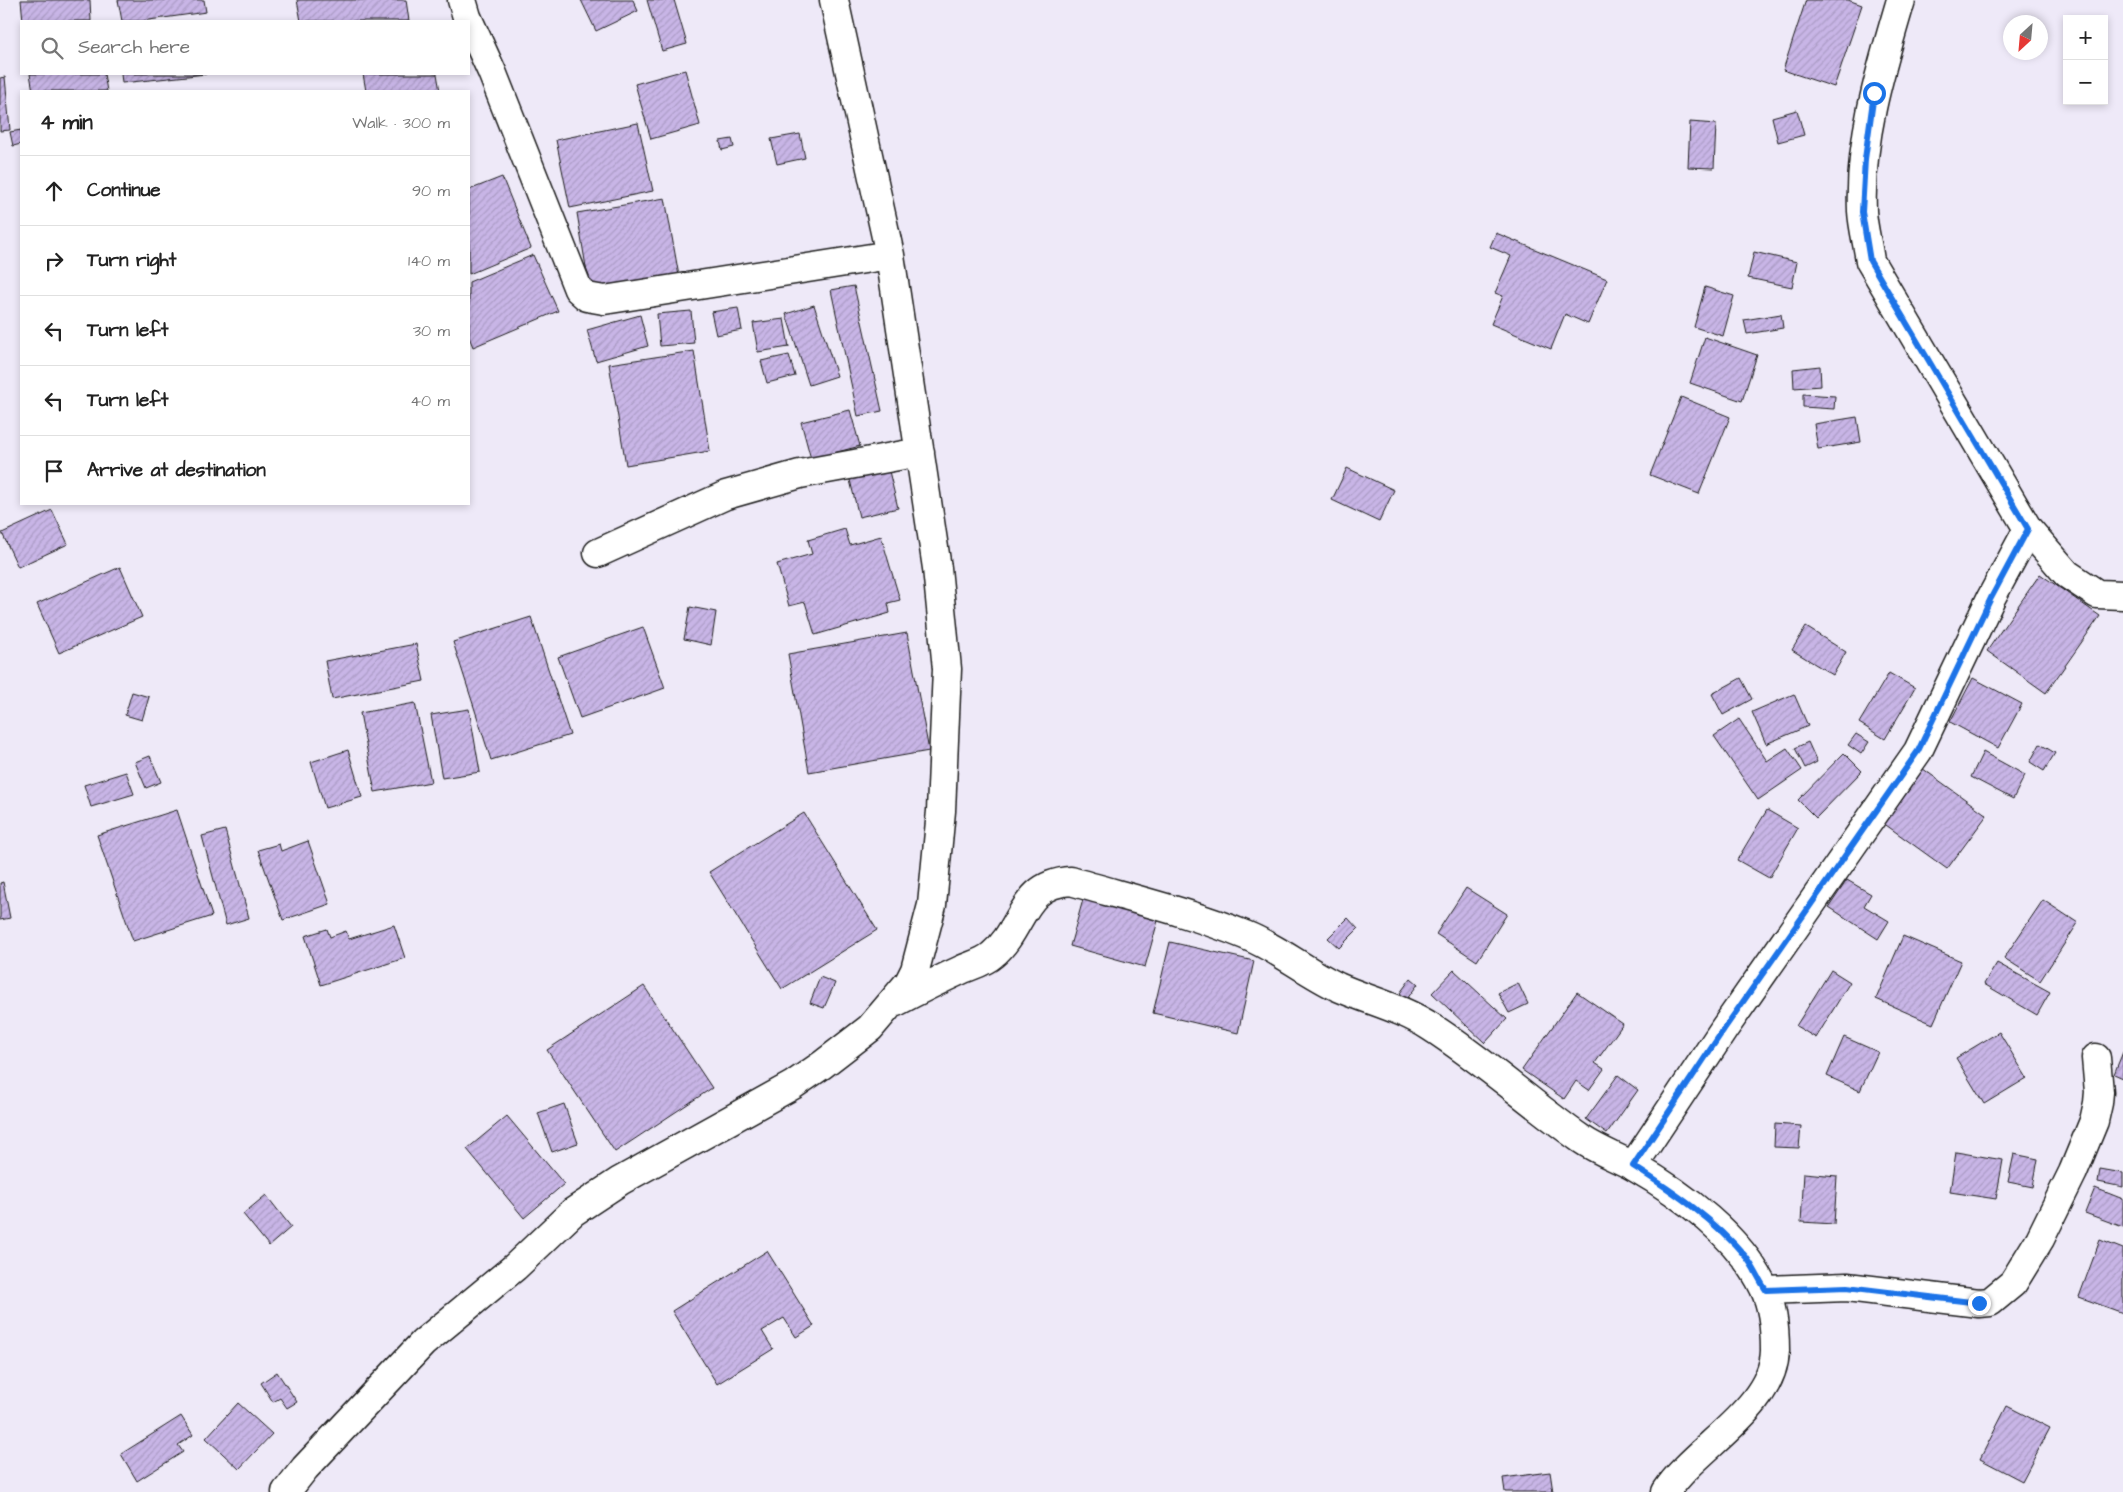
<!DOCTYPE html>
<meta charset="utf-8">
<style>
:root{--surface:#fff;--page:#f2f2f2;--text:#222;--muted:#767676;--line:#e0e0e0}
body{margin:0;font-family:"Architects Daughter",sans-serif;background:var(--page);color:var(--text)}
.controls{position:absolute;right:15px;top:15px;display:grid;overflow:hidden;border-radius:0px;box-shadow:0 2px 8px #0003}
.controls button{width:45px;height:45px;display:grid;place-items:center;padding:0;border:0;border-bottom:1px solid var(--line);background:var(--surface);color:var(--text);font:25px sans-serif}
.compass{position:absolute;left:2003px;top:15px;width:45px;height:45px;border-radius:50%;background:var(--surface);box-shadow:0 2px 8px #0003;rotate:206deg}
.stop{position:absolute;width:15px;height:15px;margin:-11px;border:4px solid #1a73e8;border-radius:50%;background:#fff}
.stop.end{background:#1a73e8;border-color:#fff;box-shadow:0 1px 5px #0008}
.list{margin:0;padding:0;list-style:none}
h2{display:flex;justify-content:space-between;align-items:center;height:65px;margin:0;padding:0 20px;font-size:21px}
h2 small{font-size:16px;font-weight:400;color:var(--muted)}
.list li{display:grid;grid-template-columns:32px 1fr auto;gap:15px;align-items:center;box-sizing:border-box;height:70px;padding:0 20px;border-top:1px solid var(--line)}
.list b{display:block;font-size:19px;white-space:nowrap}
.list em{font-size:16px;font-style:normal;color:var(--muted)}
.icon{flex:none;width:28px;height:28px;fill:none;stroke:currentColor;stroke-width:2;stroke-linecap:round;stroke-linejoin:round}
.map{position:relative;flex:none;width:2123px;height:1492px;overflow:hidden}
.search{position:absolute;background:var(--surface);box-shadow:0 2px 8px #0003;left:20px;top:20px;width:450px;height:55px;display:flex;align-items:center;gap:12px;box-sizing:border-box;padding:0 18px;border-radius:0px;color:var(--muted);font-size:19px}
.panel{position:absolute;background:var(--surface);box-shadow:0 2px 8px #0003;left:20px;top:90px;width:450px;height:415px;border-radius:0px}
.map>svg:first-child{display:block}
</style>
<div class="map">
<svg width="2123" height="1492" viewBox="0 0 2123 1492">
<defs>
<pattern id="building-hatch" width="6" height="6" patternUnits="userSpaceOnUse" patternTransform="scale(1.25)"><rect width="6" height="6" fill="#c8b5e6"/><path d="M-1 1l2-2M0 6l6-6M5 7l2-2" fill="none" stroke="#ab9bc5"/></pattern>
</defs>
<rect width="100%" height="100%" fill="#eee9f8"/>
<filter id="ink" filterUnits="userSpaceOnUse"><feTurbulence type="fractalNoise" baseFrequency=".02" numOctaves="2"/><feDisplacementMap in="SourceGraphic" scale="10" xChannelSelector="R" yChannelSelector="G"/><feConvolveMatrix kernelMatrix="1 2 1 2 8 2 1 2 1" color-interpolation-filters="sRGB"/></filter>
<g filter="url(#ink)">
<path fill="url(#building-hatch)" stroke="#1c1c1c" d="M21,0H90L91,21H23Z
M118,0H204L206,12L142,21H122Z
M297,0H406L409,21H301Z
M581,0H633L638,11L596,31Z
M647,0H674L687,44L662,51Z
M1806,0H1848L1862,5L1834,87L1783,70Z
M685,70L700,125L651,139L635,84Z
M30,74H104L107,91H33Z
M121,74H206L122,83Z
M363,74H437L440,91H366Z
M5,77L10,130L0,131V78Z
M1797,110L1804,135L1778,142L1772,117Z
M1690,122L1716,124L1714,168L1688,167Z
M638,123L653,191L570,208L556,140Z
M21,130V144L13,146L10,132Z
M800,134L805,158L777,164L771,139Z
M732,139L734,147L722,150L720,141Z
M502,177L531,248L469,274V190Z
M665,198L679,276L590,291L577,213Z
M1496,233L1607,279L1588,324L1565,314L1551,349L1491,324L1503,296L1495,293L1511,256L1490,247Z
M1754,252L1797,262L1792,287L1748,278Z
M533,255L558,311L473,347L469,337V282Z
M854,286L882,411L858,416L831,290Z
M1705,287L1734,296L1723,336L1694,327Z
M814,305L837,376L809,385L786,314Z
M738,308L742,330L716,335L711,312Z
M691,311L694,343L660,346L657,314Z
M1781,314L1783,328L1747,334L1744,320Z
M640,315L648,346L596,361L587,330Z
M784,319L789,347L758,352L753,323Z
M1705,337L1757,355L1742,401L1690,383Z
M694,351L710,451L626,465L609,364Z
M789,355L795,376L767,383L761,361Z
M1820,366L1821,386L1794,388L1793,369Z
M1803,394L1835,396L1834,409L1803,407Z
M1681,397L1730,417L1699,494L1650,475Z
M850,410L860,446L811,459L801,422Z
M1857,417L1861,442L1818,449L1814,424Z
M888,467L898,508L859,517L849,476Z
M1347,468L1394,490L1379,522L1332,500Z
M52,510L68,544L18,567L2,533Z
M845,529L850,545L881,536L900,600L888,603L890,613L815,635L805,602L789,606L777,564L812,554L808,540Z
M120,567L142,617L59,653L37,604Z
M2040,574L2100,616L2046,693L1987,651Z
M690,607L716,612L711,645L684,639Z
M531,617L570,735L491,760L453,642Z
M643,627L665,688L580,718L558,657Z
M1806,627L1846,652L1833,675L1792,650Z
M907,633L929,751L809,772L788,654Z
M416,644L424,681L332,699L325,661Z
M1889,673L1915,688L1885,739L1859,723Z
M1741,678L1752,699L1723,715L1712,694Z
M1973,678L2022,704L1998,748L1950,722Z
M132,692L149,697L142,720L125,715Z
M1794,694L1808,726L1766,744L1752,712Z
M415,703L431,782L375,792L360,713Z
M469,709L480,772L442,778L431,715Z
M1739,719L1767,761L1787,748L1802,770L1758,800L1714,736Z
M1856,734L1869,742L1861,754L1848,745Z
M1808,742L1817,762L1805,768L1795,748Z
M2040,744L2055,753L2044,771L2030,762Z
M348,750L362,797L325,808L311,762Z
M1983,752L2025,775L2013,799L1971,777Z
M1844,753L1862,771L1816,818L1798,800Z
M150,756L161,782L146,788L135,762Z
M1919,766L1987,815L1947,869L1879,820Z
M126,772L134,794L91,807L84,785Z
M177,810L212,916L133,941L97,835Z
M1767,810L1798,828L1769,878L1737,860Z
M804,813L877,930L782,989L709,872Z
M225,830L249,918L226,925L202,836Z
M308,841L330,904L283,920L258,850L279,844L281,851Z
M1847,880L1871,894L1864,906L1889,921L1878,939L1829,907Z
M3,882L10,918L0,920V883Z
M1466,888L1507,914L1477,961L1436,934Z
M1084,896L1159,917L1145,967L1070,946Z
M2043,900L2078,923L2040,981L2004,958Z
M1348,918L1358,929L1339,948L1328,938Z
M394,925L405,958L321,985L305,936L327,929L330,937L346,931L349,939Z
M1903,936L1961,961L1933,1024L1876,999Z
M1170,942L1254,961L1238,1033L1153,1013Z
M1997,963L2050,992L2037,1015L1984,984Z
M1454,970L1507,1019L1485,1043L1432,993Z
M1831,970L1850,982L1816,1038L1796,1026Z
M820,977L835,983L824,1008L810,1003Z
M1411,978L1418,984L1407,999L1400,993Z
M1518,983L1528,1004L1509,1013L1498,993Z
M644,986L712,1088L615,1152L547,1050Z
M1577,992L1623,1024L1595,1063L1604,1069L1589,1090L1576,1081L1564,1099L1522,1070Z
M1999,1032L2027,1078L1984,1104L1956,1058Z
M1844,1037L1878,1052L1860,1091L1827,1076Z
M2123,1052V1078L2114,1074Z
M1618,1075L1638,1090L1607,1134L1586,1119Z
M564,1104L578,1143L552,1152L538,1113Z
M507,1116L564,1184L524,1218L467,1149Z
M1775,1124L1801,1126L1799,1148L1774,1147Z
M1956,1152L2003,1160L1996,1199L1950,1192Z
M2014,1154L2038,1159L2033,1187L2008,1182Z
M2100,1169L2123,1173V1187L2098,1182Z
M1804,1173L1837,1176L1834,1224L1801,1222Z
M2095,1188L2123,1199V1227L2085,1213Z
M266,1195L291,1227L269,1246L243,1214Z
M2100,1240L2123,1249V1313L2079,1297Z
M767,1251L814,1326L796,1337L784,1318L762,1331L773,1349L717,1384L672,1311Z
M277,1372L297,1402L287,1408L280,1398L273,1402L261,1383Z
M238,1403L272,1434L239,1469L206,1438Z
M2007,1406L2050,1428L2022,1481L1980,1459Z
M181,1416L193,1435L178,1445L183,1452L137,1481L121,1454Z
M1550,1472L1553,1492H1505L1503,1478Z"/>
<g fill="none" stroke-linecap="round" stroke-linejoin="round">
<g stroke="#1c1c1c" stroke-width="31">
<path id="minor" d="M462,0L467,17L492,72L578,289L587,297L604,300L890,255
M1901,0C1881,68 1859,139 1862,211C1863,228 1868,245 1870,261L2028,529L2067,574L2097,594L2123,595
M598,553L726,495L800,474L920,452
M896,1002C917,991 939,980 961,970C971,965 983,963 992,955C1025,928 1020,884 1071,881C1129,898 1189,912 1245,935C1278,948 1306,972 1338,987C1370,1001 1402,1008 1431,1027C1484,1061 1530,1103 1581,1139C1597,1150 1616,1157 1633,1166C1682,1194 1740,1237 1764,1288C1773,1306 1775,1332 1775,1351C1773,1409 1695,1447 1666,1492
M1633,1166L1724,1029L1918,751L1991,598L2028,529
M1766,1290L1847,1287L1979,1303L1990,1302L2013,1283L2040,1239L2073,1172L2094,1121L2098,1103L2099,1092L2096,1058
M286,1492L305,1468L423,1343L515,1267L573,1212L620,1181L793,1085L822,1065L870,1028L909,982L915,970L932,905L941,811L947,669L937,568L890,255L834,0"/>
</g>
<use href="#minor" stroke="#fff" stroke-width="28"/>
</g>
</g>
<g fill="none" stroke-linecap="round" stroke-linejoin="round" filter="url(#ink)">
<path stroke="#1a73e8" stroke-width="6" d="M1874,93L1865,159L1862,212L1870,261L2028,529L1991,598L1918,751L1724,1029L1633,1166C1674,1192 1715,1220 1746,1257C1754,1267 1759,1280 1766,1290L1847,1287L1979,1303"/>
</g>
</svg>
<div class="controls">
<button>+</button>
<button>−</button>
</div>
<svg class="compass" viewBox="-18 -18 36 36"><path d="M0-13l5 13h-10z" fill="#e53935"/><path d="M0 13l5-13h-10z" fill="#767676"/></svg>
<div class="stop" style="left:1874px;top:93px"></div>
<div class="stop end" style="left:1979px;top:1303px"></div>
<div class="search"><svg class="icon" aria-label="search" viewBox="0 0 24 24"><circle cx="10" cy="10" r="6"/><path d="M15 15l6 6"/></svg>Search here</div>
<section class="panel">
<h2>4 min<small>Walk · 300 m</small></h2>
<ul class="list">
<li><svg class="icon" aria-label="ahead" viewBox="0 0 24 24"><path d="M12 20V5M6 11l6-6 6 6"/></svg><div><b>Continue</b></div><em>90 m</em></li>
<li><svg class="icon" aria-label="right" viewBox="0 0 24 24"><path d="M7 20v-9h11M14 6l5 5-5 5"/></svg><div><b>Turn right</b></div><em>140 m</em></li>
<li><svg class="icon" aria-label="left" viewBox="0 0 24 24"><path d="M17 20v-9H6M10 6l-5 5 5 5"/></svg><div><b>Turn left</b></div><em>30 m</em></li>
<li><svg class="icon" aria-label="left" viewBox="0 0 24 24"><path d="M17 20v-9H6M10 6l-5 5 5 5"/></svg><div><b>Turn left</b></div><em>40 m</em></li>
<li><svg class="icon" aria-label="arrive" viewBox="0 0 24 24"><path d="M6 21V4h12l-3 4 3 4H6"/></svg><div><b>Arrive at destination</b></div></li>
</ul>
</section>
</div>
